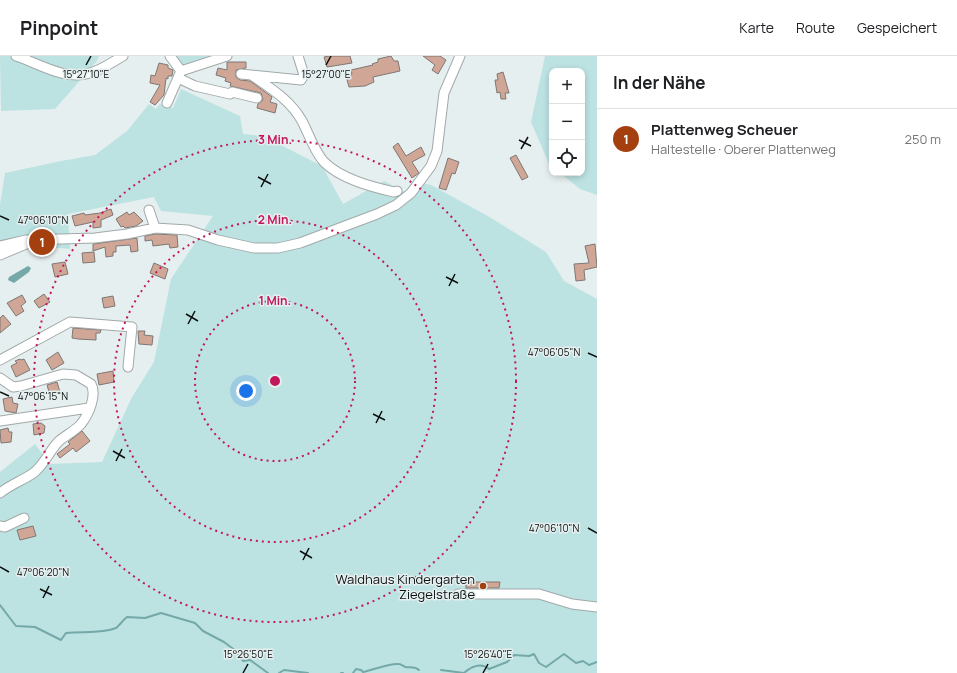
<!DOCTYPE html>
<html lang="de">
<meta charset="utf-8">
<style>
:root{--surface:#fff;--page:#f2f2f2;--text:#202124;--muted:#757577;--line:#e0e0e0;--accent:#a43f10}
body{margin:0;font-family:Manrope,sans-serif;background:var(--page);color:var(--text)}
.controls{position:absolute;right:12px;top:12px;display:grid;overflow:hidden;border-radius:8px;box-shadow:0 2px 6px #0003}
.controls button{width:36px;height:36px;display:grid;place-items:center;padding:0;border:0;border-bottom:1px solid var(--line);background:var(--surface);color:var(--text);font:20px sans-serif}
.you{position:absolute;left:246px;top:335px;width:14px;height:14px;margin:-10px;border:3px solid #fff;border-radius:50%;background:#1a73e8;box-shadow:0 0 0 6px #1a73e833}
.badge{display:grid;place-items:center;width:26px;height:26px;border-radius:50%;background:var(--accent);color:#fff;font-size:13px;font-weight:700}
.pin{position:absolute;translate:-50% -50%;border:2px solid #fff;box-shadow:0 1px 4px #0006}
.list{margin:0;padding:0;list-style:none}
h2{display:flex;justify-content:space-between;align-items:center;height:52px;margin:0;padding:0 16px;font-size:17px}
h2 small{font-size:13px;font-weight:400;color:var(--muted)}
.list li{display:grid;grid-template-columns:26px 1fr auto;gap:12px;align-items:center;box-sizing:border-box;height:60px;padding:0 16px;border-top:1px solid var(--line)}
.list b{display:block;font-size:15px;white-space:nowrap}
.list p{margin:0;font-size:13px;white-space:nowrap;color:var(--muted)}
.list em{font-size:13px;font-style:normal;color:var(--muted)}
.icon{flex:none;width:22px;height:22px;fill:none;stroke:currentColor;stroke-width:2;stroke-linecap:round;stroke-linejoin:round}
.map{position:relative;flex:none;width:597px;height:617px;overflow:hidden}
header{display:flex;align-items:center;gap:24px;box-sizing:border-box;height:56px;padding:0 20px;background:var(--surface);border-bottom:1px solid var(--line)}
header strong{font-size:19px}
nav{display:flex;gap:22px;margin-inline-start:auto;font-size:14px}
main{display:flex}
aside{flex:1;background:var(--surface)}
.map>svg:first-child{display:block}
</style>
<header>
<strong>Pinpoint</strong>
<nav><a>Karte</a><a>Route</a><a>Gespeichert</a></nav>
</header>
<main>
<div class="map">
<svg width="597" height="617" viewBox="0 0 597 617">
<rect width="100%" height="100%" fill="#e6efef"/>
<path fill="#bde2e2" d="M0,0H99L97,5L55,53L1,55Z
M172,0H232L221,6L181,13Z
M545,0H597V139L580,133L560,117H582V15H552V110L549,108L531,66Z
M181,33L240,60L243,78L263,80L322,110L343,148L384,125L405,136L413,125L431,129L486,159L546,196L564,225L597,243V617H489L487,616L483,617H0V416L35,388L50,408L102,406L132,341L154,306L171,223L213,160L161,155L154,141L68,158L70,193L49,191L0,197V149L5,117L61,105L95,99L127,75L149,48L156,53L160,48L173,52Z"/>
<path fill="#75a8a9" d="M28,210L31,212L29,216L14,227L8,224L9,221Z"/>
<g fill="none" stroke-linecap="round" stroke-linejoin="round">
<path stroke="#75a8a9" stroke-width="2" d="M0,549L16,570L35,571L61,584L66,577C82,575 101,578 116,572C119,570 123,564 127,561L145,562L161,557L195,567L203,575L224,586L236,595L243,605L250,604L268,617
M441,614L464,617C470,611 481,606 489,613L507,606L514,599L529,600L534,598L539,607L546,611L564,598L576,607L583,605L589,609L597,606
M279,617L284,614L308,617
M341,617H343
M353,617L356,613L361,614L363,616C372,614 390,607 399,608C400,608 404,610 405,611C411,612 414,610 419,614"/>
</g>
<path fill="#d0a797" stroke="#7e7774" d="M329,0H350L352,7L327,11L324,1Z
M391,0L394,5H398L400,15L373,21L374,26L365,30L349,31L346,20L352,18L351,14L373,9L372,8L378,6V3Z
M423,0H440L446,4L438,18L432,14L435,9Z
M227,6H246V12L236,14V21L240,24L250,25L272,41L270,46L277,48L275,57L257,52L258,48L263,44L261,37L230,30L231,27L225,25L226,22L216,19L218,12L227,14Z
M159,7L168,9V12L173,14L172,20H168V23L166,22L164,39L155,49L150,46L160,29L150,27L151,19L155,20Z
M503,16L509,37H505L506,43H501L500,36L497,37L495,24H498L497,18Z
M398,87L406,100L421,91L425,99L412,106L419,117L412,122L393,91Z
M516,99L528,121L522,124L510,102Z
M448,102L459,106L455,118L452,117L446,134L439,132Z
M111,153L113,159L101,164V171L93,172V166L75,170L72,160L84,157L85,159L100,157Z
M127,156L129,159L134,156L143,165L136,170L125,172L123,170L121,171L116,163Z
M155,178L177,179L178,191L170,192L169,188L153,190L152,184L145,185V180Z
M137,182L138,195L131,196L130,189L116,190V196H113V200L106,201L105,191L93,195V188Z
M595,188L597,211L584,214L585,224L576,225L574,208L589,207L585,190Z
M94,196L95,206L83,207L82,197Z
M65,206L68,218L55,221L52,208Z
M154,207L168,213L165,223L150,217Z
M44,238L50,246L39,252L34,245Z
M22,239L26,246L21,250L24,255L16,260L7,247Z
M113,240L115,250L104,252L102,242Z
M3,259L11,268L0,277V262Z
M73,272L101,274L100,277H96V284L78,283L72,282Z
M138,275H145L144,279L153,280L152,289L139,288Z
M58,296L64,307L52,314L46,304Z
M20,303L21,304L24,303L30,314L16,321L11,310L17,307L15,305Z
M113,315L114,326L99,329L97,318Z
M57,326L60,336L50,339L47,329Z
M12,341L13,347L18,348L16,357L5,355L3,343Z
M41,367L45,370L44,377L34,379L33,368Z
M8,372L9,376H12L11,386L1,387L0,374Z
M82,375L90,385L76,396L73,392L60,402L57,398L70,388L68,386Z
M33,470L36,480L20,484L17,474Z
M466,526H500L499,532H466Z"/>
<g fill="none" stroke-linecap="round" stroke-linejoin="round">
<g stroke="#a1a9a9" stroke-width="11">
<path id="minor" d="M16,0C38,7 65,25 90,17C102,14 112,6 123,0
M170,0L181,15
M241,18L301,24L304,19L298,0
M253,20C272,33 291,45 302,65C309,78 314,95 324,106C341,123 372,131 394,136L397,135
M178,22L195,30L230,38L232,36L257,42
M167,47L181,15L227,0
M149,154L155,172
M0,190L26,184L95,182L127,178L155,172L188,174L218,184L254,192H278L300,187L377,158L396,149L411,137L431,110L437,95L444,37L460,0
M0,199L26,188
M0,304L70,266L132,271L128,311
M0,322L13,331L21,330L63,318L76,319L91,328C97,339 89,358 81,368C75,375 66,379 59,385C49,395 44,410 32,418C21,425 10,429 0,437
M0,365L89,352
M0,470L5,471L24,462
M458,538H539L572,548L597,551"/>
</g>
<use href="#minor" stroke="#fff" stroke-width="9"/>
</g>
<path fill="none" stroke="#0c0f0f" stroke-width="1.5" d="M86,9L91,0M326,9L331,0M519,84L531,90M521,93L528,81M258,121L271,128M261,131L268,118M0,160L9,164M446,221L458,227M449,230L455,218M186,258L198,265M188,268L195,255M588,297L597,301M0,336L9,340M373,358L385,364M376,367L382,355M113,395L125,402M116,405L122,393M588,472L597,477M300,495L312,502M303,504L309,492M0,511L9,516M40,533L52,539M43,542L49,530M243,617L248,608M483,617L488,608"/>
<g fill="none" stroke="#c2185b" stroke-width="2" stroke-dasharray="2 4">
<circle cx="275" cy="325" r="80"/>
<circle cx="275" cy="325" r="161"/>
<circle cx="275" cy="325" r="241"/>
</g>
<circle fill="#a43f10" stroke="#e6efef" stroke-width="1.5" cx="483" cy="530" r="4"/>
<g text-anchor="middle" stroke-width="3" stroke-linejoin="round" paint-order="stroke">
<g font-size="13" fill="#0c0f0f" stroke="#e6efef" text-anchor="end">
<text x="475" y="528">Waldhaus Kindergarten<tspan x="475" dy="15">Ziegelstraße</tspan></text>
</g>
</g>
<g font-size="10" text-anchor="middle" fill="#0c0f0f" stroke="#e6efef" stroke-width="3" stroke-linejoin="round" paint-order="stroke">
<text x="86" y="22">15°27'10"E</text>
<text x="326" y="22">15°27'00"E</text>
<text x="43" y="168">47°06'10"N</text>
<text x="554" y="300">47°06'05"N</text>
<text x="43" y="344">47°06'15"N</text>
<text x="554" y="476">47°06'10"N</text>
<text x="43" y="520">47°06'20"N</text>
<text x="248" y="602">15°26'50"E</text>
<text x="488" y="602">15°26'40"E</text>
</g>
<circle cx="275" cy="325" r="6" fill="#c2185b" stroke="#e6efef" stroke-width="2"/>
<g font-size="12" text-anchor="middle" font-weight="bold" fill="#c2185b" stroke="#e6efef" stroke-width="3" stroke-linejoin="round" paint-order="stroke">
<text x="275" y="88">3 Min.</text>
<text x="275" y="168">2 Min.</text>
<text x="275" y="249">1 Min.</text>
</g>
</svg>
<div class="controls">
<button>+</button>
<button>−</button>
<button><svg class="icon" aria-label="locate" viewBox="0 0 24 24"><circle cx="12" cy="12" r="6"/><path d="M12 2v4M12 18v4M2 12h4M18 12h4"/></svg></button>
</div>
<div class="you"></div>
<div class="pin badge" style="left:42px;top:186px">1</div>
</div>
<aside>
<h2>In der Nähe<small></small></h2>
<ul class="list">
<li><span class="badge">1</span><div><b>Plattenweg Scheuer</b><p>Haltestelle · Oberer Plattenweg</p></div><em>250 m</em></li>
</ul>
</aside>
</main>
